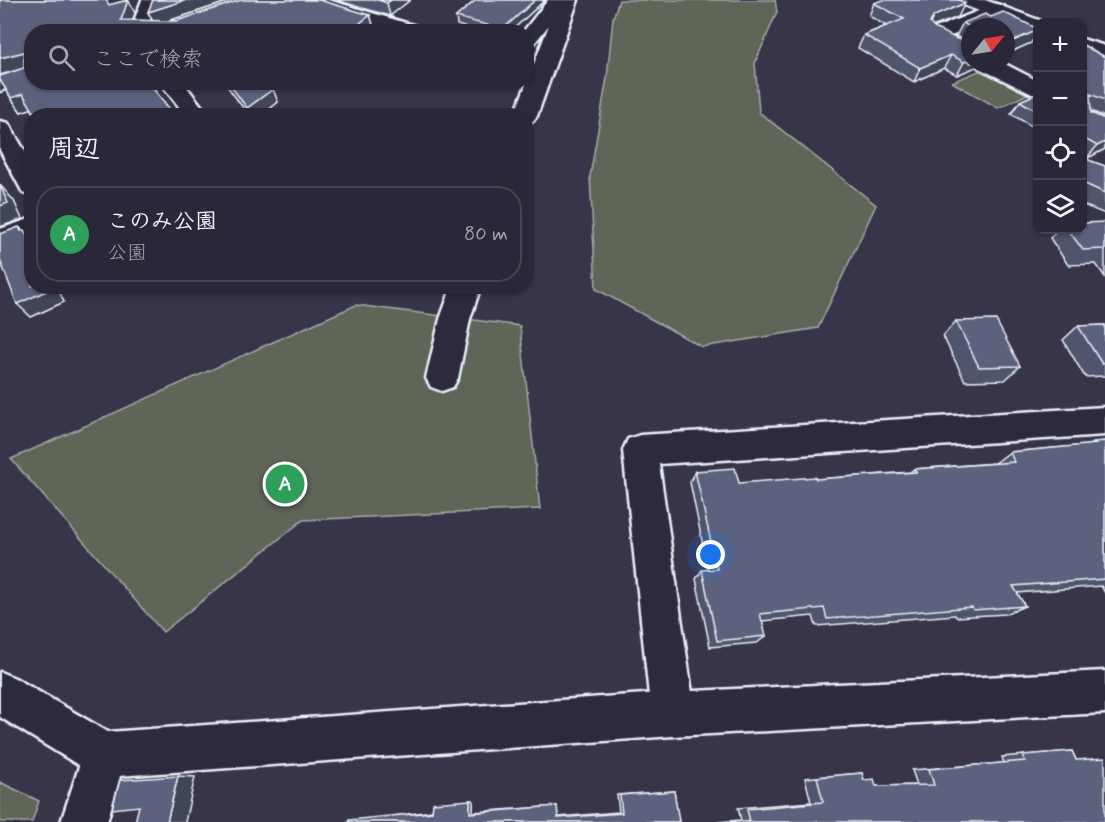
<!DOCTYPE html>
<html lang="ja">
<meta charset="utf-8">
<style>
:root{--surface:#2a2838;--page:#363443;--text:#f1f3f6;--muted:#a5a6ae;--line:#464453;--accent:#d93025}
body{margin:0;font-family:Mynerve,"Klee One",sans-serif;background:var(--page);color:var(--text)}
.controls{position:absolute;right:18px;top:18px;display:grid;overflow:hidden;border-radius:12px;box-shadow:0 2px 4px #0004}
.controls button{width:54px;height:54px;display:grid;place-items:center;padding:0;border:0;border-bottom:2px solid var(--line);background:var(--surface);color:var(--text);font:30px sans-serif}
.compass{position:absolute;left:961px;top:18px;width:54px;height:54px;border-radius:50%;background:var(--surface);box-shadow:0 2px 4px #0004;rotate:60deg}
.you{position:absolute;left:711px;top:555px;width:21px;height:21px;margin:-15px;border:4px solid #fff;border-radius:50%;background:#1a73e8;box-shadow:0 0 0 9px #1a73e833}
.badge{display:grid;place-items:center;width:39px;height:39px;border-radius:50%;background:var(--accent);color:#fff;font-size:20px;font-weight:700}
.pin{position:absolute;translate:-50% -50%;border:3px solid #fff;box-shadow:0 2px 6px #0006}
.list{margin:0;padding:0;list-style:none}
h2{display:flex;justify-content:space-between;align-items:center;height:78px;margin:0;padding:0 24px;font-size:26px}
h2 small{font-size:20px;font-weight:400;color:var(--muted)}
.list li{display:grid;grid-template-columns:39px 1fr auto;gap:18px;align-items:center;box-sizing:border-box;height:96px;margin:0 12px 12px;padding:0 12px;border:2px solid var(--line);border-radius:24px}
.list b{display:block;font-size:22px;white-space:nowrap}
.list p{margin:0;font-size:20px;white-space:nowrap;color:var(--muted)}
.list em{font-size:20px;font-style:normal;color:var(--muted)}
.icon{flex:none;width:33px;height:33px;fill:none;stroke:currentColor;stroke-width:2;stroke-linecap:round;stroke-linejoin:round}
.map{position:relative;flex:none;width:1105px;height:822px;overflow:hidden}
.search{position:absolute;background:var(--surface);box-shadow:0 2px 4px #0004;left:24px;top:24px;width:510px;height:66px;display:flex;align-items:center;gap:15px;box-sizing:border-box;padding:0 21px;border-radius:24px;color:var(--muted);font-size:22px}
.panel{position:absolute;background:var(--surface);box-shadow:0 2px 4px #0004;left:24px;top:108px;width:510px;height:186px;border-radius:24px}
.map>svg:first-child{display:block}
</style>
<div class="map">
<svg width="1105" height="822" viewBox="0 0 1105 822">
<rect width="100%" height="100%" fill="#38354a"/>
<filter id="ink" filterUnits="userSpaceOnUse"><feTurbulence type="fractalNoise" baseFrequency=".0167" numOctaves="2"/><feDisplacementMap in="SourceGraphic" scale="12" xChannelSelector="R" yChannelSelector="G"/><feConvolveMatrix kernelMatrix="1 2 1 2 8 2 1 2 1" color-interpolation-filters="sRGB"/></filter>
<g filter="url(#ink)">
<path fill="#5f6658" stroke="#a4aca8" stroke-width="1.5" d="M619,0H775L777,12L755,63L759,112L876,205L818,328L702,347L596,289L590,176L607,78L613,18Z
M986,68L1032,92L998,108L952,82Z
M356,305L520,326L540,509L303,520L163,632L11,459Z
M0,782L39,801L32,822H0Z"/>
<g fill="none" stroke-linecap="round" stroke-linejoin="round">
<g stroke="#e8f1f8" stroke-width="5">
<path id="minor" d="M142,0H162L150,32H130Z
M297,0H328L423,28L426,32H393L300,4Z
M548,0H578L537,116L533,121L526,123V116H514L549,25L533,45L526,47V32H523Z
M996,4L1003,6L1006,10L1003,14L951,36L970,46V60L928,39L925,35L928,31Z
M976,63H1003L1038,81V97L979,68Z
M32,67V80L0,91V77Z
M160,82H183L209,116H186Z
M0,121L8,123L32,163V195L23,193L0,150Z
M32,218V238L0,250V229Z
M452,286H481L470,319L458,378L453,387L442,391L431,387L426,378L440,319Z
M1105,407V435L659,464L695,714L688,729L673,736L658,729L651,714L623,450L628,439L640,435Z
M104,733L120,739L126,755L107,822H61L88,739Z"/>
</g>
<g stroke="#e8f1f8" stroke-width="5">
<path id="tertiary" d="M1105,671V713L673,736L104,777L88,771L0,717V672L15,678L108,732L673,692Z"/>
</g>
<g stroke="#e8f1f8" stroke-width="5">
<path id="secondary" d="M958,0H985L1044,22H1038V33L1031,31L961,4Z
M1082,39L1105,46V59L1082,52Z"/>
</g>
<use href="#minor" fill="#2f2a3d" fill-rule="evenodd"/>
<use href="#tertiary" fill="#2f2a3d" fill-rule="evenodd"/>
<use href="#secondary" fill="#2f2a3d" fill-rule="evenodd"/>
</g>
<path fill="#4f546c" stroke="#e8f1f8" stroke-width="1.5" d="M0,0H106L109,5L128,0L135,13L132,20L152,21L148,12L153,0H233L169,21H177L241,0H319L370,15L374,28L370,32H32V82H159L160,86L153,88L175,116H36L31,108L21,112L11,98L0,80V76L24,68L0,75Z
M336,0H410L390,16Z
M476,0H545L510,32H481L457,25L456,17Z
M874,3L958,17L933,27L976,67L957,75L944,68L914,82L858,48L864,35L886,26L869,16Z
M991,17L1038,29V32L1031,43L1006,54V27H970V45L956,36L963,23Z
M1083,45L1105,57V117L1091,111V113L1105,119V149L1086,159L1083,157Z
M224,82H268L278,102L261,116H249Z
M1038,93V130L1011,114L1020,101Z
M1083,158L1105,166V214L1083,205Z
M1105,222V277L1096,264L1068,265L1050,238L1057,230H1083Z
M956,321L1020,366L1005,380L965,381L943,336Z
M1105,325V376L1085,377L1063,340L1078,326Z
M1105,441V593L1101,586L1017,593L1025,606L1006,614L956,617L955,615L816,626L813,616L762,621L766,636L757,643L710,647L696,579L702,570H708L690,482L695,471L739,483L816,479L910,472L914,469L995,463L1010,452L1090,445L1095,442Z
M1072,751L1105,822H717L741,820L738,808L811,802L805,778L862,773L864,780L876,786L917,785L912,770L1004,763L1002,757Z
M674,791L679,822H348L432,811L473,800V812L557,806L558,817L619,812L617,795Z"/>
<path fill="#404558" stroke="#e8f1f8" stroke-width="1.5" d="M128,0L135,13L129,32L121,20Z
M186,0H233L155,25L148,12Z
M391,0H410L390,16L387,3Z
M535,0H545L510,32H505L504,28Z
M965,3L958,17L927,29L934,16Z
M370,15L374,28L370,32H349Z
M324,25L326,32H306Z
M1038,30V32L1031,43L1006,54V44Z
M24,52L32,66L0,75V58Z
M951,55L944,68L914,82L920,68Z
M970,60V63H978L976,67L957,75L964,62Z
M147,82H159L160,86L151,89Z
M273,89L278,102L261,116H250L247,108Z
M23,94L33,108L21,112L11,98Z
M1105,142V149L1086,159L1097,146Z
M0,185L14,201L22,219L0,227Z
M19,227L32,238V245L21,231Z
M50,286H57L64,302L31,317L17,304Z
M178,776L195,777L185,822H167Z
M470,800H473V812L470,813Z"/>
<path fill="#5c627e" stroke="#e8f1f8" stroke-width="1.5" d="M0,0H106L109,5L128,0L121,20L177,21L241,0H319L370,15L349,32H345L324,25L306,32H32V82H148L175,116H36L23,94L11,98L0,80V76L24,68V52L0,58Z
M153,0H186L148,12Z
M378,0H391L387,3Z
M476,0H535L504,28H498L456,17Z
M882,0H959L965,3L934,16L930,23L934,28L970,45V60L964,62L951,55L920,68L864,35L904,19L874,3Z
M1003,12L1038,29V30L1006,44V27H970L963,23L985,14L991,17Z
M1083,45L1105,57V100L1090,94L1091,113L1105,119V142L1097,146L1083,138Z
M228,82H268L273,89L247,108Z
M1038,93V112L1020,101Z
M1083,158L1105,166V193L1083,183Z
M0,185L8,203L0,206Z
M1105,222V249L1083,250L1068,230H1083V223Z
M19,227L21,231L24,230L30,243L32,242V286H50L51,289L17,304L0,260V234Z
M996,320L1020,366L979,367L956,321Z
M1105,325V363L1102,364L1078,326Z
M1105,441V579L1013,586L1025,606L973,610L972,607L827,619L824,608L760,614L766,636L717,641L702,570L717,569L695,471L735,468L739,483L815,477L816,479L916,472L914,469L1014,462L1010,452L1096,444L1095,442Z
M1072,751L1076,760L1105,758V822H1059L1058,821L1039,822H745H750L747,809L823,802L817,777L862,773L864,780L874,779L876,786L934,785L929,769L1025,761L1023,755Z
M178,776L167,822H135L139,806L112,809L120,780Z
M674,791L679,822H348L349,820L432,812L433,803L470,800V813L557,806L558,818L622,813L620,795Z"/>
</g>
</svg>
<div class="controls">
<button>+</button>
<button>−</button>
<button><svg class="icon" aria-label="locate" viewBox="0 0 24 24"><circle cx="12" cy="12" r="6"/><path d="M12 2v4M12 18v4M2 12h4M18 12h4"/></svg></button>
<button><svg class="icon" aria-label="layers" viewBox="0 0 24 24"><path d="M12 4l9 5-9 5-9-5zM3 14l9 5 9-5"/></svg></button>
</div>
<svg class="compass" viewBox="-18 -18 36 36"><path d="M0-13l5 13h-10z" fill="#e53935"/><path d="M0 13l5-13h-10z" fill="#a5a6ae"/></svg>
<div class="you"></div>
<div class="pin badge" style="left:285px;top:484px;background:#2e9e5b">A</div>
<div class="search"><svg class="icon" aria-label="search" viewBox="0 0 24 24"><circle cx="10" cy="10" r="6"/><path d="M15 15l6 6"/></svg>ここで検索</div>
<section class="panel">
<h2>周辺<small></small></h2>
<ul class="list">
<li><span class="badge" style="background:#2e9e5b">A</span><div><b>このみ公園</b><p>公園</p></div><em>80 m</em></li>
</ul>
</section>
</div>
